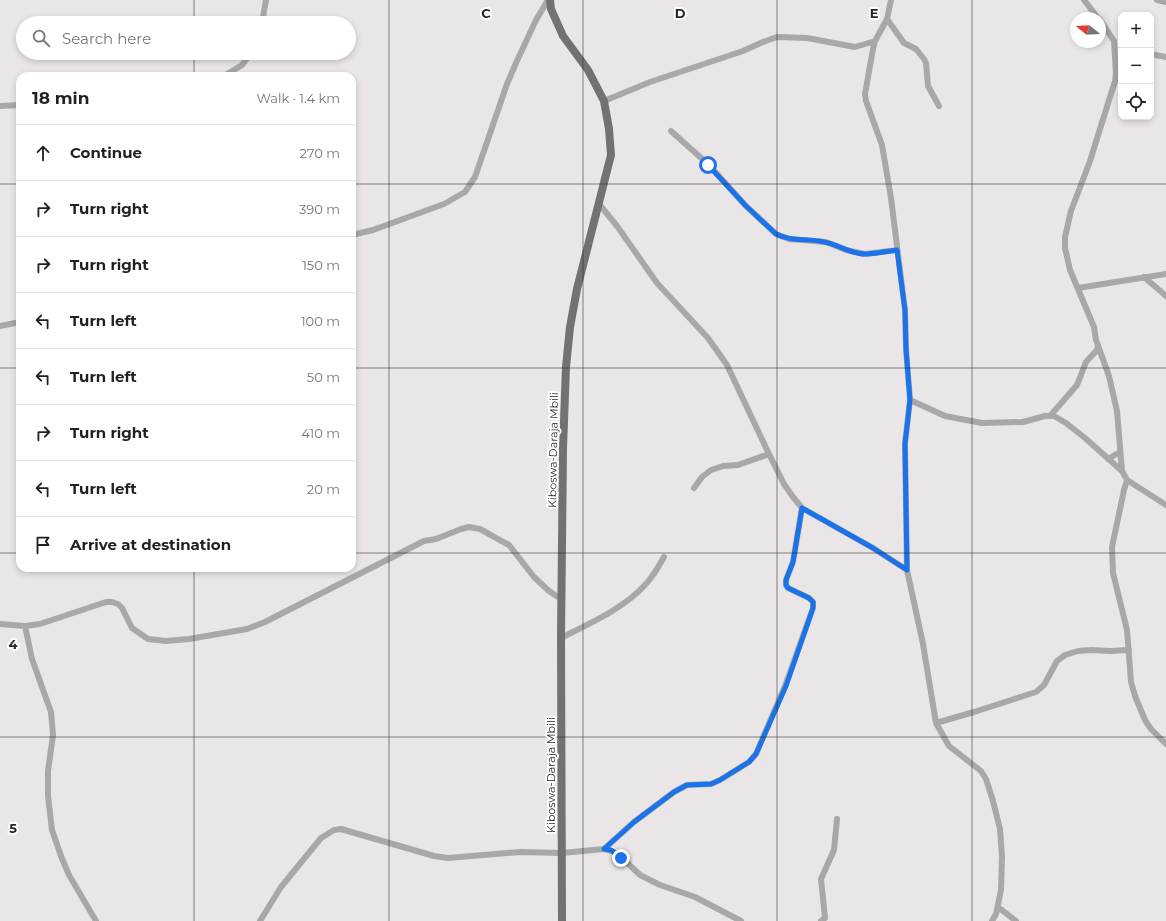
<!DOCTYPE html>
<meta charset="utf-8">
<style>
:root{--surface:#fff;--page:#f2f2f2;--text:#202124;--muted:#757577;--line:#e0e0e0}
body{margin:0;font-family:Montserrat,sans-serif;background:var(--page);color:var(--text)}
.controls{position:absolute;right:12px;top:12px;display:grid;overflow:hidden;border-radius:8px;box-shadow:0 2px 6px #0003}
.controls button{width:36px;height:36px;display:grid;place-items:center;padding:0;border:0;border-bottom:1px solid var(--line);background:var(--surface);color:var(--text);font:20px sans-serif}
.compass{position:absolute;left:1070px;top:12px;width:36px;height:36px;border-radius:50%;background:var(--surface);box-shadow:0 2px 6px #0003;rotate:288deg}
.stop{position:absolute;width:12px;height:12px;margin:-9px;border:3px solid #1a73e8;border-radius:50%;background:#fff}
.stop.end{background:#1a73e8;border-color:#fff;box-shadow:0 1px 4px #0008}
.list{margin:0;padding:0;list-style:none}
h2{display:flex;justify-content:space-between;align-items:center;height:52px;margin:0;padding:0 16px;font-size:17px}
h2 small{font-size:13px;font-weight:400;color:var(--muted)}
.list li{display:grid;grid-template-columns:26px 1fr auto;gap:12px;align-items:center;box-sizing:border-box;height:56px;padding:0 16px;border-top:1px solid var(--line)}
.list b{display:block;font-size:15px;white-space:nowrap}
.list em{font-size:13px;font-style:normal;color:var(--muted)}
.icon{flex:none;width:22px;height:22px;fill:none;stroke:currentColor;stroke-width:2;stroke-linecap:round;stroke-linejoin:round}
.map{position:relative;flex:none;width:1166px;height:921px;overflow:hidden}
.search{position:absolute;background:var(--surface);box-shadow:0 2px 6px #0003;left:16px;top:16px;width:340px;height:44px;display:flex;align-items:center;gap:10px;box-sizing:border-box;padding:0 14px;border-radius:22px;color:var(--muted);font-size:15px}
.panel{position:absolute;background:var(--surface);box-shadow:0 2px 6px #0003;left:16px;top:72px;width:340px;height:500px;border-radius:12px}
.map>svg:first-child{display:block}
</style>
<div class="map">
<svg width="1166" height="921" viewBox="0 0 1166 921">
<rect width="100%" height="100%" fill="#eae6e7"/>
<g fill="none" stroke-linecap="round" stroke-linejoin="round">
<path stroke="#a9a7a7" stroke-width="6" d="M891,0L887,19L875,41L873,49L865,94L866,101L882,145L891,198L905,310L906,349L910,400L945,416L982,423L1023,422L1045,416H1054L1066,423L1085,438L1122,471
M1084,0L1098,18
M1157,0L1166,2
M887,19L904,43L916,49L924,59L926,63L928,86L939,106
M1100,20L1114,41L1116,74L1115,81L1090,161L1071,211L1065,237V248L1070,270L1094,327L1096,340L1109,376L1117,411L1122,471L1127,480L1166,505
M262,23L266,0
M1151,54L1166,57
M224,76L242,65L251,53
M604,101L650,82L743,51L763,42L777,37L807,38L855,47L875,41
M0,106L20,105
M671,131L709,165L746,206L776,234L789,239L826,242L846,250L865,254L897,250
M599,204L617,226L657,283L708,338L727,365L769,454L784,484L793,497L802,508L873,548L907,570
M352,235L373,230L444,204L465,192L475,177L507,84L516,63L536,20L548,0
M1144,277L1166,296
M1078,288L1166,274
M0,326L20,322
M910,400L905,443L907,570L923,644L936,723L949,746L981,771L986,779L993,801L1000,829L1002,857L1001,890L996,914L992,921
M1050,416L1077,385L1086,362L1097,350L1098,345
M1108,459L1120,452
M1127,480L1124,490L1112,547L1113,573L1127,630L1131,682L1135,696L1145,720L1151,729L1166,744
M694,488L702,477L711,470L723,466L738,465L769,454
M0,624L25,626L40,624L106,602H112L118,604L122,608L132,628L148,639L166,641L189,639L247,629L265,622L424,541L436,539L461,529L469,527L480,529L509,545L534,577L549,591L561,599
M25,626L32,659L51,712L53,735L48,771V796L52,830L61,856L69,875L96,921
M561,638C590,623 623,609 645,585C653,577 659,566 664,557
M936,723L974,712L1036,692L1044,685L1057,661L1065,655L1078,651L1091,650L1110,651L1129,650
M604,849L634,822L674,792L687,785L711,784L720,780L749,762L756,754L785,686L813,608V602L809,598L788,588L786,585V580L793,562L802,508
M998,907L1016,921
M260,921L281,887L321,838L334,830L341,829L434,856L448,858L520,852L562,853L604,849L617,853L640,875L660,885L695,897L741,921
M821,921L825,918L821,879L834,850L837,819"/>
<path stroke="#747172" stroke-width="8" d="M550,0L551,9L563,36L588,70L604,101L609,129L611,155L577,289L570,327L566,367L563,448L561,638L562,921"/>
</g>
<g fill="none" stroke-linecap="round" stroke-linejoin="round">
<path stroke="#1a73e8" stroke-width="5" d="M621,858L611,850L604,849L634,822L674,792L687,785L711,784L720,780L749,762L756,754L786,686L813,608V602L809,598L788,588L786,585V580L793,562L802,508L873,548L907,570L905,444L910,400L906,349L905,310L897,250C887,251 876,254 866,254C852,255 838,244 824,242C808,238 791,242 776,234L746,206L708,165"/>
</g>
<path fill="none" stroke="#282727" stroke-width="1" stroke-opacity="0.55" d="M194,0V23M389,0V921M583,0V921M777,0V921M972,0V921M194,53V76M0,184H20M352,184H1166M0,368H20M352,368H1166M0,553H20M352,553H1166M194,568V921M0,737H1166"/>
<g text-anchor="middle" stroke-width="4" stroke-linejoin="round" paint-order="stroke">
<g font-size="11" fill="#282727" stroke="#fff">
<text transform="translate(553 450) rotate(-89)" y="4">Kiboswa-Daraja Mbili</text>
<text transform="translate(551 775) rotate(-90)" y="4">Kiboswa-Daraja Mbili</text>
</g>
</g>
<g font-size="13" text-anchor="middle" font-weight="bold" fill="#282727" stroke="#fff" stroke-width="4" stroke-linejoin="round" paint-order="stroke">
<text x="486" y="18">C</text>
<text x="680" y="18">D</text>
<text x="874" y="18">E</text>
<text x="13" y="649">4</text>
<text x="13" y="833">5</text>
</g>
</svg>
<div class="controls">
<button>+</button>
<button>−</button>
<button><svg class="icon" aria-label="locate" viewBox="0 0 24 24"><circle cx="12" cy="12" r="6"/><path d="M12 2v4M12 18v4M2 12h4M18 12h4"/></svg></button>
</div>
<svg class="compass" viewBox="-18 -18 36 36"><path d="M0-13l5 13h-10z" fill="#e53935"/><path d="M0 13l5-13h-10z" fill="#757577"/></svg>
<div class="stop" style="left:708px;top:165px"></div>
<div class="stop end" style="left:621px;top:858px"></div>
<div class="search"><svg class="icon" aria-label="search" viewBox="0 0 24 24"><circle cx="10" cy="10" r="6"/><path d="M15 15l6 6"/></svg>Search here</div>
<section class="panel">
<h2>18 min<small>Walk · 1.4 km</small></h2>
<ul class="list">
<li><svg class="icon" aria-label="ahead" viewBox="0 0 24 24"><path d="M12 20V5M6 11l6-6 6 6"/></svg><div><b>Continue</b></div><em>270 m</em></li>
<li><svg class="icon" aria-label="right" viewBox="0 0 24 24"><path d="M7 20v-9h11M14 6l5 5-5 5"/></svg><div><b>Turn right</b></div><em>390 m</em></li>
<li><svg class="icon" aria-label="right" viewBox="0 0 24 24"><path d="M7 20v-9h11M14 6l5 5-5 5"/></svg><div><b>Turn right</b></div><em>150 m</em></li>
<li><svg class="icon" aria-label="left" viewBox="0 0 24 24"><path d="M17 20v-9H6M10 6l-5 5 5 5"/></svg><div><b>Turn left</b></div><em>100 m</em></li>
<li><svg class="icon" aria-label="left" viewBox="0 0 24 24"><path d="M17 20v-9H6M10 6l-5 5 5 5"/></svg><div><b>Turn left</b></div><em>50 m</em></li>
<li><svg class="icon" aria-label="right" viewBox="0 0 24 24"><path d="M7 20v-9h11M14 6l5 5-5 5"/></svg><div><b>Turn right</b></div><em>410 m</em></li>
<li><svg class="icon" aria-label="left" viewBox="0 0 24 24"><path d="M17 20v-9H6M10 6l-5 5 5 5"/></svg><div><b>Turn left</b></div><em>20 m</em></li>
<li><svg class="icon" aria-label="arrive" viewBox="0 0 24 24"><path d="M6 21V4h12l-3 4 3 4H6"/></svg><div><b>Arrive at destination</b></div></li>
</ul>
</section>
</div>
